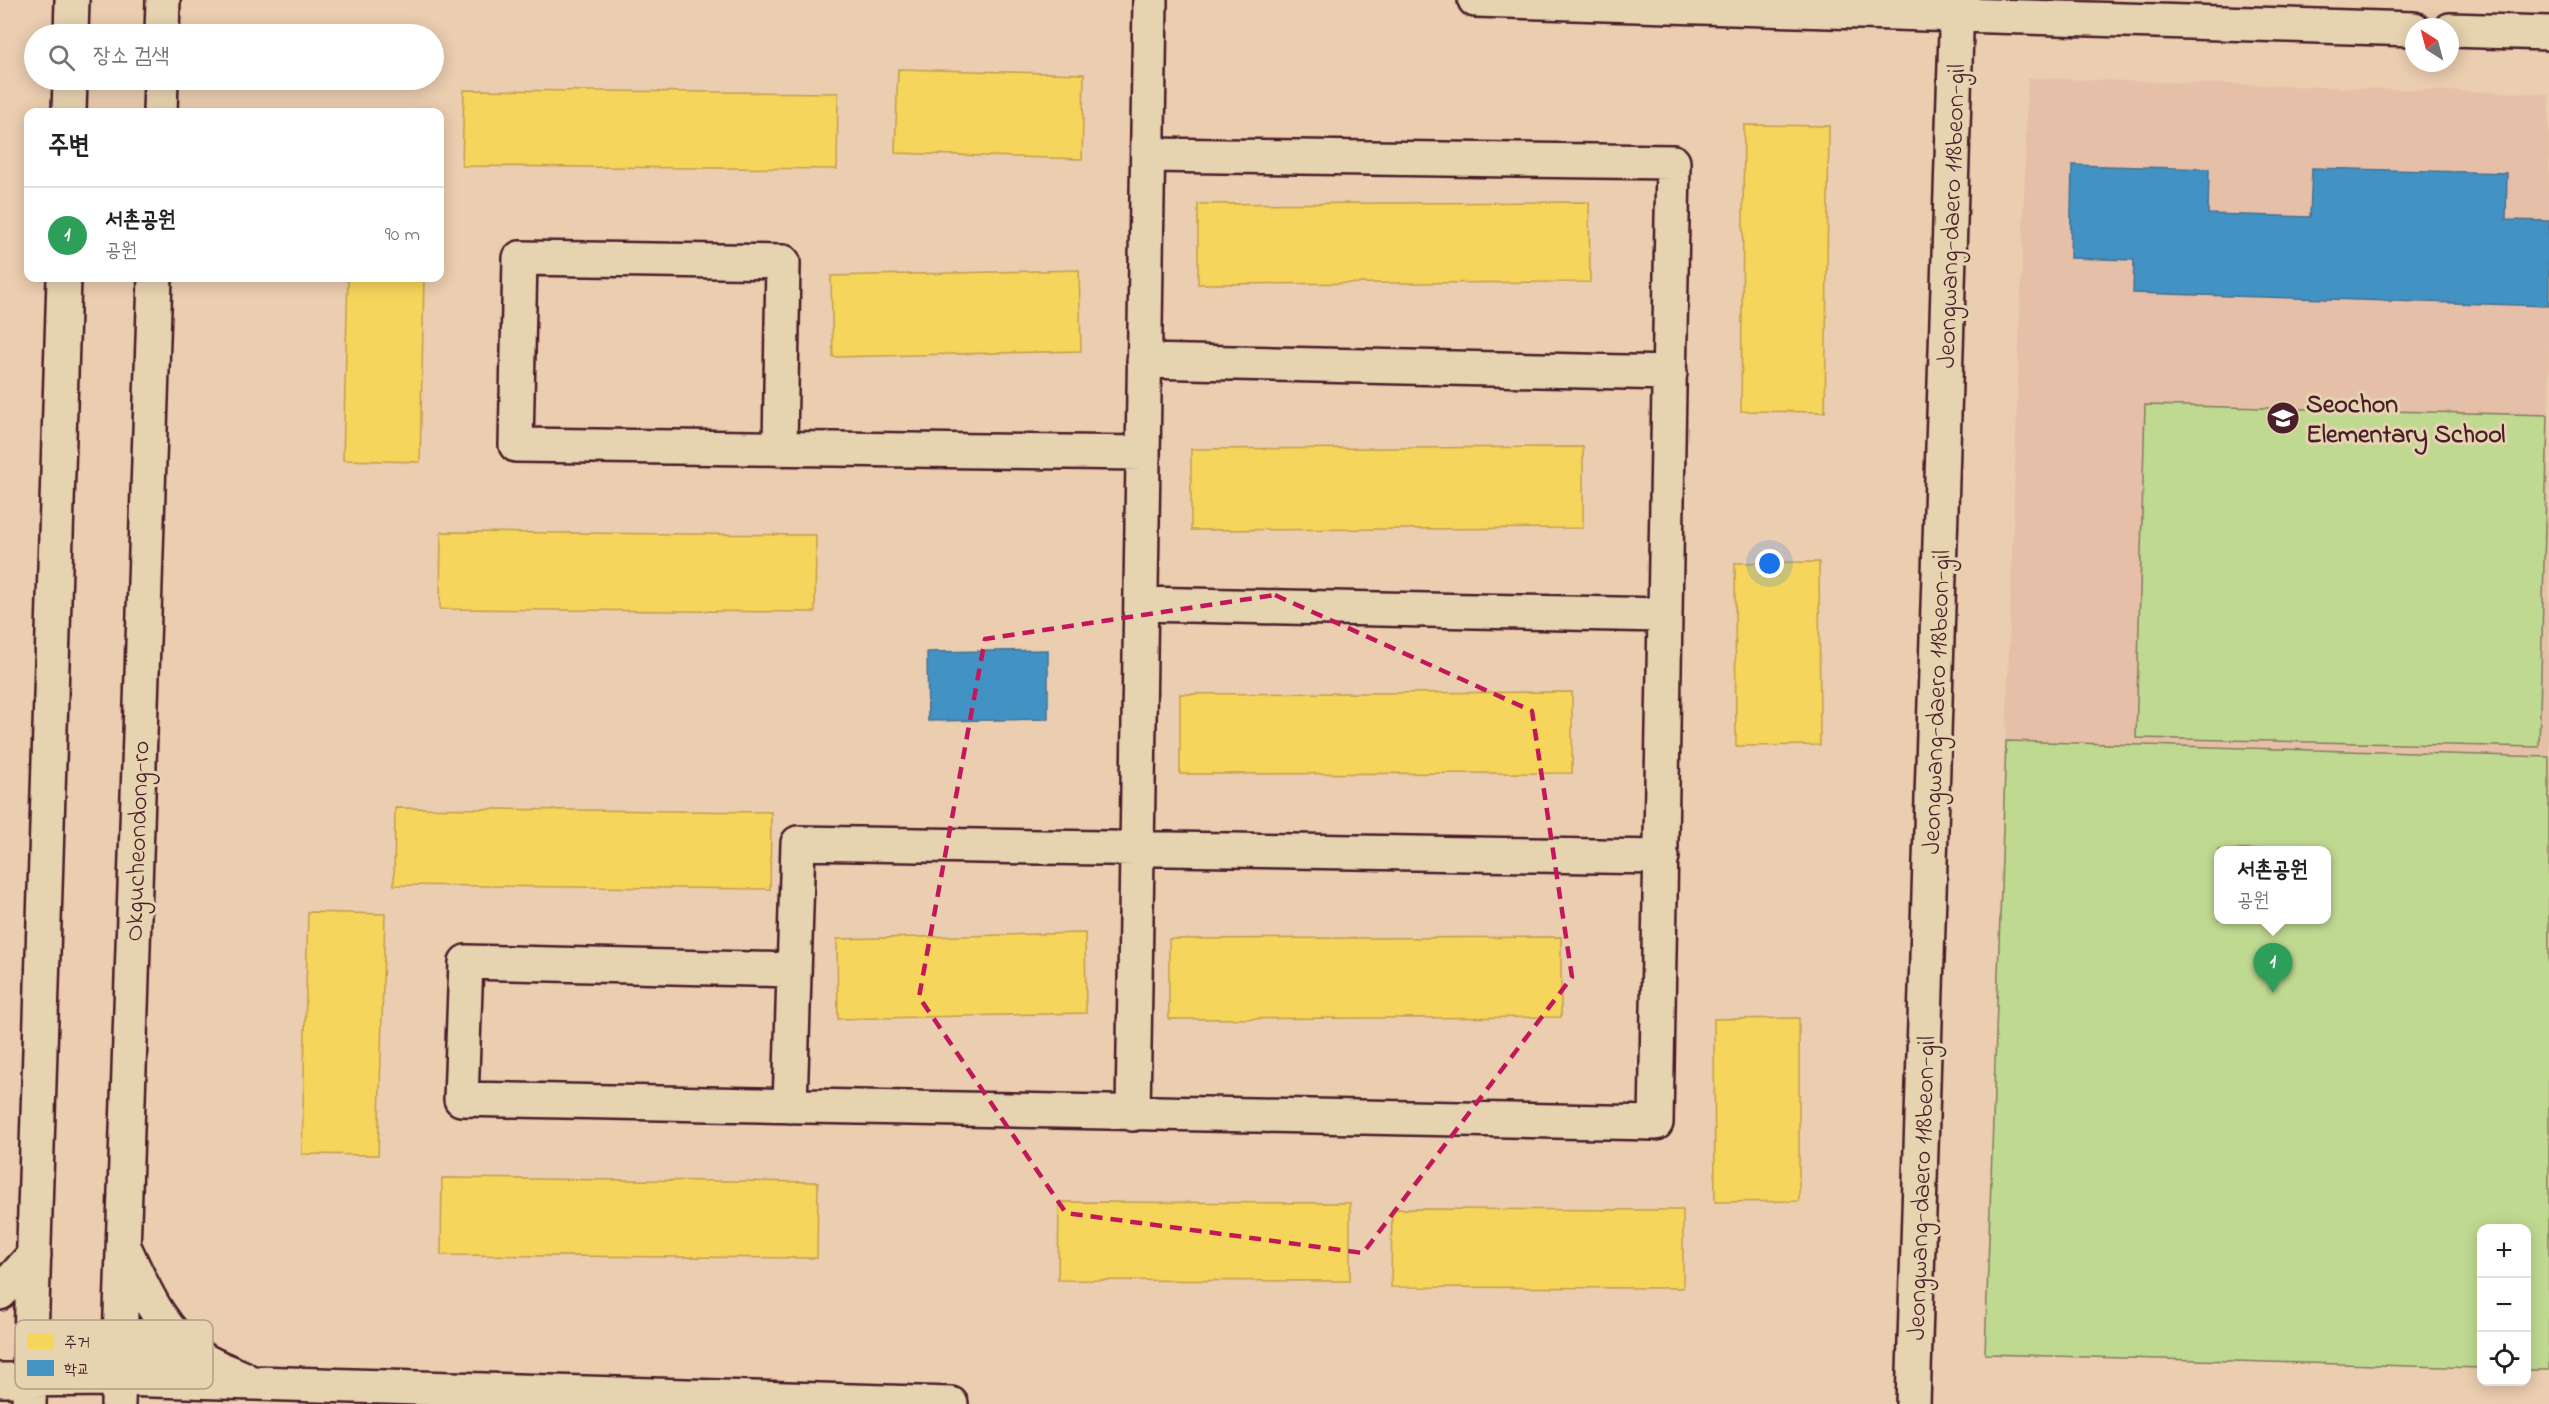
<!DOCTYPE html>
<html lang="ko">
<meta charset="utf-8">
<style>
:root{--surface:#fff;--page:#f2f2f2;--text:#202124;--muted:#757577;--line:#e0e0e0;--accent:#4a1f2b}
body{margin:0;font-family:"Indie Flower","Poor Story",sans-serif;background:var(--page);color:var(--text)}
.controls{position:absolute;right:18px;bottom:18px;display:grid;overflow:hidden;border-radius:12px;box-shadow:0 3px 15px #0003}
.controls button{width:54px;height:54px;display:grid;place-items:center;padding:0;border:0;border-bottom:2px solid var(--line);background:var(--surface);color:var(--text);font:30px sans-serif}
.compass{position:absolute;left:2405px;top:18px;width:54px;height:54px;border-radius:50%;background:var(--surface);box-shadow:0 3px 15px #0003;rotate:324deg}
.you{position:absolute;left:1770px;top:564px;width:21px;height:21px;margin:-15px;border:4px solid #fff;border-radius:50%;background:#1a73e8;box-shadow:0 0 0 9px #1a73e833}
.badge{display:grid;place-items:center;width:39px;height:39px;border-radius:50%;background:var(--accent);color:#fff;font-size:20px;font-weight:700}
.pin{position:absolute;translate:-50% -50px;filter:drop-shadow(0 2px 3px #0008)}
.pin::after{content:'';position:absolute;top:32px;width:21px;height:18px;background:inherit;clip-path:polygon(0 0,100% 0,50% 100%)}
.popup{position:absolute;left:2214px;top:846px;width:117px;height:78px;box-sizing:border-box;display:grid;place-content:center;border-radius:12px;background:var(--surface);filter:drop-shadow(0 2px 4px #0005);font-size:20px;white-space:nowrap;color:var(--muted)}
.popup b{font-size:22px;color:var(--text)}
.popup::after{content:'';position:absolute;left:50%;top:100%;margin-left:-12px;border:12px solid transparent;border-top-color:var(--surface)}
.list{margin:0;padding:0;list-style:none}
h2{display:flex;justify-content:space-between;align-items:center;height:78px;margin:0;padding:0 24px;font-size:26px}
h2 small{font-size:20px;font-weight:400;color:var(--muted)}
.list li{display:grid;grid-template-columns:39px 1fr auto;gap:18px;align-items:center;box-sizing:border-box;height:96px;padding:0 24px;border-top:2px solid var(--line)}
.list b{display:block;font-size:22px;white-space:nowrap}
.list p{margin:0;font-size:20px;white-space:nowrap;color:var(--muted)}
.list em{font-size:20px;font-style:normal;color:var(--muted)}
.icon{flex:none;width:33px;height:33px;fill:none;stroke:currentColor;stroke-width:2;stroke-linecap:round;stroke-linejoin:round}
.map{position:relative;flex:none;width:2549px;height:1404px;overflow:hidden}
.search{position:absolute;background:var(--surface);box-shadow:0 3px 15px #0003;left:24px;top:24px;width:420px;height:66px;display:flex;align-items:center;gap:15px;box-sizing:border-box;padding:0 21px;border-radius:33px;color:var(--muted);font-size:22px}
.panel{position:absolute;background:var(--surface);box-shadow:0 3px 15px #0003;left:24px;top:108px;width:420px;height:174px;border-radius:12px}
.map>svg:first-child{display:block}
</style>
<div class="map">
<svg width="2549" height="1404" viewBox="0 0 2549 1404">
<rect width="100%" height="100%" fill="#ebcdaf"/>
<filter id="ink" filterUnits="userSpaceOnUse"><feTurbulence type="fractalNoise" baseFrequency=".0167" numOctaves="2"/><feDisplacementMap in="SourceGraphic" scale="12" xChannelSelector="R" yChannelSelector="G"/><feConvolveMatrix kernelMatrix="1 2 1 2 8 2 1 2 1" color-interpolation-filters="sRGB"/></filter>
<g filter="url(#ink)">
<path fill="#e5bfa7" d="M2028,78L2549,94V757L2006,741Z"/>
<path fill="#bfd991" stroke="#847c5e" stroke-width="1.5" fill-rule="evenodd" d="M2145,405L2548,415L2539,747L2136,738Z
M2006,741L2549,757V1370H2527L2526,1228H2482L2481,1368L1985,1354ZM2219,850H2327V920H2219Z"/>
<path fill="#f6d55c" stroke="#c29e4d" stroke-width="1.5" d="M898,69L1084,74L1082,159L895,153Z
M464,90L838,93L837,169L462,166Z
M1744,125L1829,126L1825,412L1741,411Z
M1589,202L1590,282L1198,284V204Z
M1079,270L1081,351L833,357L831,276Z
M348,278H424L420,462L343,460Z
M1583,447V528L1191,530V449Z
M441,532L816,535L815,612L440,609Z
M1819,562L1820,745L1736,746L1735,563Z
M1572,692V773L1180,774V694Z
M395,808L771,812L770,889L394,885Z
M308,912L385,914L378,1155L302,1154Z
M1085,933L1086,1013L838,1019L837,939Z
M1561,937V1017L1169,1019V939Z
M1799,1018V1201L1715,1202L1714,1019Z
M442,1178L818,1182L817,1258L441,1255Z
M1059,1202L1350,1203V1281L1058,1280Z
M1392,1209L1683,1210V1288L1391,1287Z"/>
<path fill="#4393c3" stroke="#457095" stroke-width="1.5" d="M2072,165L2209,169L2208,214L2310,217L2312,168L2507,173L2506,220L2549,221V306L2133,293L2134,260L2070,258Z
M1048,650V719L928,721L927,652Z"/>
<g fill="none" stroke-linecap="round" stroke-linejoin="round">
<g stroke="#4a1f2b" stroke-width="38">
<path id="minor" d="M1475,0L2414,29
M2450,30L2549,33
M71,34L72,0
M162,34L163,0
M69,112L70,80
M160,112L161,80
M1144,361L1670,373
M780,449L783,262L520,258L516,445L1143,453
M1141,604L1665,615
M794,970L466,962L461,1099L1656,1123L1673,162L1148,155
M790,1106L798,843L1662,857
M1133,1114L1150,0
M126,1251C145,1292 162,1332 200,1358C213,1366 229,1372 243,1378
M0,1293L34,1255
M0,1380L119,1379L951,1404
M29,1404L64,278
M118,1404L155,278
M1913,1404L1957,0"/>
</g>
<use href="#minor" stroke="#e6d3b0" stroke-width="33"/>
</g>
</g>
<path fill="none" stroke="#c2185b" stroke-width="4.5" stroke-dasharray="12 8" stroke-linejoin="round" d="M1275,595L1532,711L1572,977L1363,1253L1066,1213L919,997L985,639Z"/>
<defs>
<g id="school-disc" transform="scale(1.725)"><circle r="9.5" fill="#4a1f2b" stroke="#e6d3b0"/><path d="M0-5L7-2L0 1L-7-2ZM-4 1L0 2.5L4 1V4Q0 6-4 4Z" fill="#fff"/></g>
</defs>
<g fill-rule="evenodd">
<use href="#school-disc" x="2283" y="418"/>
</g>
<g text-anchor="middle" stroke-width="6" stroke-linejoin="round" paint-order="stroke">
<g font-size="26" fill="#4a1f2b" stroke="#e6d3b0">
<text transform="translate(1950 216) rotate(-88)" y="9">Jeongwang-daero 118beon-gil</text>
<text transform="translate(1935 702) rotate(-88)" y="9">Jeongwang-daero 118beon-gil</text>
<text transform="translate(136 841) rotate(-88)" y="9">Okgucheondong-ro</text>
<text transform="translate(1920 1188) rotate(-88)" y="9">Jeongwang-daero 118beon-gil</text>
</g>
<g font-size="26" font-weight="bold" fill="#4a1f2b" stroke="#e6d3b0" text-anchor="start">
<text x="2306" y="412">Seochon<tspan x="2306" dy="30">Elementary School</tspan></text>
</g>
</g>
<rect x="15" y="1320" width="198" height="69" rx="9" fill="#e6d3b0" stroke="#b79d88" stroke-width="1.5"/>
<rect x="27" y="1333" width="27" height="16" fill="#f6d55c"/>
<rect x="27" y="1360" width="27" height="16" fill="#4393c3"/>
<g font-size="16" fill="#4a1f2b">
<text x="64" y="1347">주거</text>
<text x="64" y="1374">학교</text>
</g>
</svg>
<div class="controls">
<button>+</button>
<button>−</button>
<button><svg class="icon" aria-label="locate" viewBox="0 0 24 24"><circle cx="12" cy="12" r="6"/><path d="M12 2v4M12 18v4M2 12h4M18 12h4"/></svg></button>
</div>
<svg class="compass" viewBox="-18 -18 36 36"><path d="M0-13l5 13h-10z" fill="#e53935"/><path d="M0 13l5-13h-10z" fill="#757577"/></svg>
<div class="you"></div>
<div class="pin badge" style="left:2273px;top:993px;background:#2e9e5b">1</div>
<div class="popup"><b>서촌공원</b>공원</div>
<div class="search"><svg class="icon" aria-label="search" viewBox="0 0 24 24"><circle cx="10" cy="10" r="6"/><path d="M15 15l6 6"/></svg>장소 검색</div>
<section class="panel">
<h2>주변<small></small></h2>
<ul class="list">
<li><span class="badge" style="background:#2e9e5b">1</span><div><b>서촌공원</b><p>공원</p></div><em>90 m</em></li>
</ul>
</section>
</div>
